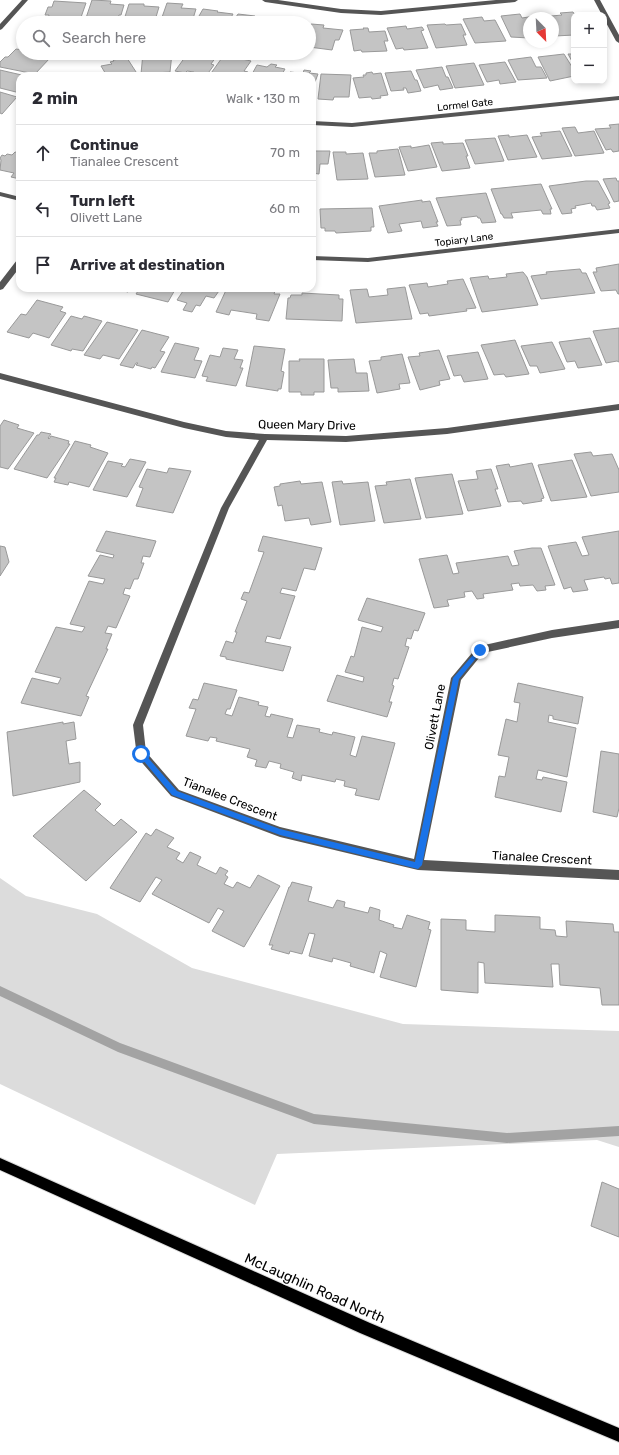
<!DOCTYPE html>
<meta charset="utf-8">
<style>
:root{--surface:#fff;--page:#f2f2f3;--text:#2b2b33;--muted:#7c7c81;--line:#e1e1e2}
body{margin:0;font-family:Rubik,sans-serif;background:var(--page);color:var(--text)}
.controls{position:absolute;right:12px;top:12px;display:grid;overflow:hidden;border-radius:8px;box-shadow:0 2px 6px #0003}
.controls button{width:36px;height:36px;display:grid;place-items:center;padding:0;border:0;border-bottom:1px solid var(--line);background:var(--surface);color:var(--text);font:20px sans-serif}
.compass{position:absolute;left:523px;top:12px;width:36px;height:36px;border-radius:50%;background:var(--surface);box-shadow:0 2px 6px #0003;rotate:156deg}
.stop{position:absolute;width:12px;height:12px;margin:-9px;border:3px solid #1a73e8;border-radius:50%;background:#fff}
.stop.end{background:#1a73e8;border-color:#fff;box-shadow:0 1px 4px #0008}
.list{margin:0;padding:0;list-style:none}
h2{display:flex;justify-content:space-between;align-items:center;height:52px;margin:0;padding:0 16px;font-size:17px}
h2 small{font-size:13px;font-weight:400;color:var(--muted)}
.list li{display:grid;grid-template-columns:26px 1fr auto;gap:12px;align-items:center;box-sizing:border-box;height:56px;padding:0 16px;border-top:1px solid var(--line)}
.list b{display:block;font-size:15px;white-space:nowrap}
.list p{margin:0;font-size:13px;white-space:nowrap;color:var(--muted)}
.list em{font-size:13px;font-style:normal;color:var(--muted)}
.icon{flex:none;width:22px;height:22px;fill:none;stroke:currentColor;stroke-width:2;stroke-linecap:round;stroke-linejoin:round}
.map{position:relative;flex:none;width:619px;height:1455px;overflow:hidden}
.search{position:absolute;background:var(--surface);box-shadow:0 2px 6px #0003;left:16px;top:16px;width:300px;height:44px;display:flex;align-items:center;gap:10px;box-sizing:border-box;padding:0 14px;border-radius:22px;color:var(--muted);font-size:15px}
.panel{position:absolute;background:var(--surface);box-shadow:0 2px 6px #0003;left:16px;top:72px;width:300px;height:220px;border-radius:12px}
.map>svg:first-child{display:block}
</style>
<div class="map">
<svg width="619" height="1455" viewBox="0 0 619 1455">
<rect width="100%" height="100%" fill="#fff"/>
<path fill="#dcdcdc" d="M0,878L26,896L97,914L192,968L403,1024L619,1031V1147L597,1140L277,1154L255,1205L0,1084Z"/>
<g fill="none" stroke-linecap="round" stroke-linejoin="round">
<path fill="#a3a3a3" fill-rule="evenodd" d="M0,986L120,1043L314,1114L507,1133L619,1126V1136L507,1143L314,1124L118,1052L0,996Z"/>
</g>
<path fill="#c4c4c4" stroke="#999" d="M92,0L111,1L110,4L124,5L121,15H119L116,23L85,21Z
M54,1L86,3L79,23L47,22L49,15H45L48,7H52Z
M167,3L183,4L181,8L196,9L192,22L160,23Z
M129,4H144V6L159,7L156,17H154L152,23H123Z
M203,9L218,11L217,12L233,14L228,23H195Z
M573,12L575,15L574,35L555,36L553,32V18L541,17L562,15L560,13Z
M238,14L255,16L254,18L269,21L267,23H232Z
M520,14L522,18L535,16V18H529V38L511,37L501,16Z
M276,17L293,20L292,23H273Z
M482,17L484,21L495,20L506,41L475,43L463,19Z
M311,24L324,25L323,28L343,30L339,40H335L332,50L309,47V30Z
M445,24L446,25L461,24L466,35H463L467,45L436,48L427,25Z
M406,26L407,29L422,27L424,30L421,31L428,48L404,50L403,48L396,49L387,28Z
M363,28H368L369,32L385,31L388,41H384L387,51L362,52L361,50L354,51L350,30L364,29Z
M16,49L23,50V53H35L33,55L50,58L35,74L0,67V62L5,57H8Z
M574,50V65L568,54H573L572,51Z
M143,53H172L170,72L141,74Z
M188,53H211L218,54L211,64L214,65L206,76L193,74L194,72L187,71L185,73L175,71Z
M564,54L574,70V76L550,81L538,57Z
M224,55L251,61L244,71L248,72L244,76H209Z
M531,57L536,67H541L547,78L518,80L508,60Z
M127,58L138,75L107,76L101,66L112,64L110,62L114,61L113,60Z
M505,62L516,82L500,84L499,80L487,82L479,65Z
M474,63L484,85L455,88L446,66Z
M271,64L277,65L275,67L285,69L281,76H251L257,65L267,67Z
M442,67L446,77H448L453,88L440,90L438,85L424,88L416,70Z
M0,70L26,76H20V93L0,88Z
M304,70L311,71L309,73L318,74L312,90V76H288L290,72L299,73H303Z
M411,71L415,80H417L421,91L408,93L406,88H403L404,90L391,91L385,73Z
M372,72L373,74L381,73L388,95L380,96L381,98L372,99L371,97L359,98L353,78L364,77L363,75H366V73Z
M321,74L351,75L349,97H334L333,100L318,99Z
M0,92L17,97L2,114L0,113Z
M619,124V151L613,152L611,149L606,150L595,129L611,128L609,125Z
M575,127L578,133L594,131L604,153L575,156L562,128Z
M560,131L572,156L542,159L532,137L542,136L540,133Z
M509,135V137L527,135L537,157L508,160L498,136Z
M495,138L504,161L475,164L465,140Z
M443,142V144L463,143L468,156H466L470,168L442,171L431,143Z
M429,145L437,167L408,171L399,147L411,146V148Z
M398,149L405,175L375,177L369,153H377V151Z
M312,151H330L328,164H320L319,174L312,173Z
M15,152L20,153V179L11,177L14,173L0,170L1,160L0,158L2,155L5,156L7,154L12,155Z
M333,152H346V154L363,153L368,179L337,180Z
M616,178L617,181H619V201L614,202L603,179Z
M586,181H598L610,203L608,204L610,208L597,210L595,206H592L591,203L575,206L576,208L571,209L572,213L562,214L549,186Z
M541,184L552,209H550L551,214H543L541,210L511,213L513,218H504L502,214H501L491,189Z
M486,193L496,222L482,223L480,218H478L477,216L461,218L462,220H460L461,225L447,226L436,198Z
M422,200V202L430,201L438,222H436L438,226L423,228L421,221L399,224L402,231L388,233L379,206Z
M372,208L374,227H371V231L336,233L335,231H325V228H321L320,209Z
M619,264V294H618L616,290L601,291L593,272H597L596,268Z
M580,269L582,273H586L595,293L541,299L531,276L547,274L546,272Z
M523,272L527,277L538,305L482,312L470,278L488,276L489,279L507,277L506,274Z
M463,279L476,308L466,309L467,311L429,316L428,313L420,314L409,285L427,283L428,287L448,284L447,281Z
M405,287L412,319L356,323L350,290L367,289L369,297L388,295L387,289Z
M113,288H131L128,292Z
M140,288H181L180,289L176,288L168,302L136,294Z
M185,288H221L214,298L206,296L200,306L196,305L192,312L183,310L187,303L177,300Z
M227,288H252L263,290L264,288H276L274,294H280L269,321L256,319L257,314L231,310L229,315L216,312Z
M302,293L339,295V299H343L342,321L286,319L288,298H290L291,295H302Z
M37,300L63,307L60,311L66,313L49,338L33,333L29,338L7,332L21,314L26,315Z
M71,316L82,319L84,316L102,321L83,351L72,349L71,351L51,345Z
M107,322L138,330L119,359L103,355L100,359L84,355Z
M619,328V362L617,361L606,363L593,331Z
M142,330L169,337L160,351L165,352L155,368L152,367L151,369L136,365L138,363H136L133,368L120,365Z
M590,338L602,365L578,368L575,361L567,362L559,342Z
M515,340L529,374L506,377L504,374L494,375L481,345Z
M552,342L565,369L540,373L537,366H530L521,346Z
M175,343L199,348L194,360L202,361L195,378L161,372Z
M254,346L285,349L281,371L284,372L281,389H278V391L246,386Z
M223,348L238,350L234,359L243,360L240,368H243L236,386L206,381L208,377L202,376L210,355L220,357Z
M439,350L450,379L439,381L440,385L420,390L408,357L420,356L419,353Z
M478,352L488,379L464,382L461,375L454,376L447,356Z
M402,354L410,383L399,384L400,389L377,393L369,361L381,360V357Z
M299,359H324V392H314V395H301V392H289V361H300Z
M354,359L356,373H367L369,391L338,392V388H331L328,360Z
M4,420L19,425L17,428L34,433L8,469L0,467V426Z
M41,432L51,434L48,438L49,439L51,436L69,441L68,444H70L47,478L14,469L37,435H39Z
M75,441L91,445L90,447L108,453L89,487L69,482L68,485L54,482L56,478H54Z
M591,452L593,456L612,454L619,470V492L591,496L574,454Z
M130,459L146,462L127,497L93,490L108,461L123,464L121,466L125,467Z
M572,460L587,497L551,501L538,465Z
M532,463L544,498L541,499L542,501L523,504L521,501L508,502L496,466L509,464L510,467Z
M169,468L191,471L173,513L136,506L143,488L139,487L147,469L167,473Z
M491,469L498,489H495L501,506L468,511L458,481L478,479L476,471Z
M452,474L463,514L426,518L415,478Z
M410,479L421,519L384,523L375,486L387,485L386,482Z
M300,481L301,484L322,482L331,522L311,525L309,518L285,521L282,505L278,506L274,487L280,486V484Z
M342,481L343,484L368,482L375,521L340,525L332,482Z
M106,531L156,541L150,557L143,556L141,563H144L138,579H134L130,589L125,588L123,594L130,596L116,628L108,626L105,633L112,634L106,649H108L86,696L89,697L81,716L21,703L32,678L58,684L61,678L35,672L56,627L82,632L85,627L70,624L89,581L103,584L105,579L88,576L100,555L113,558L114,555L96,551Z
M619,531V583L612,584L610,578L605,579L604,577L584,580L588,590L573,592L571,587L564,589L548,546L576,542L582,556L589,555L582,537Z
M263,536L322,548L315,570L304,568L296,591L282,588L280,593L295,596L280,639L267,636L265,642L291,647L283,671L226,659V657L220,656L226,641L233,643L237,632H235L247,601L241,599L244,592L249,593L264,552L258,551Z
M0,546L5,547L9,562L0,576Z
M532,548H541L555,585L545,586L546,590L537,591L533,585L520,586L519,583L511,584L513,590L483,594L484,598L477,599L472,591L464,592L465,597L447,600L449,606L434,608L419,559L447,555L453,574L459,573L456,563L508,556L512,566L519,565L514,551Z
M367,598L425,613L418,631L414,630L411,639L407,638L405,646L409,647L398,679L394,678L392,685L394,686L389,702H392L387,717L327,701L337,675L363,682L364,677L345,672L351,656L354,657L362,627L381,632L383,627L358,620Z
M204,683L237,690L230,709H227L225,714L232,716L239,697L259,702L258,705L268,707L265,716L270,717L271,714L293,719L287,737L293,738L297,725L320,729L319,732L332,735L333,732L355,737L350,755L356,757L362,736L395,743L379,800L355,795L357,789L344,786L345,781L336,779L335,782L302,775L301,781L292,778L294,772L280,768L281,764L269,761L266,768L255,766L257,760L247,757L250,749L216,741L217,738L210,737L208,741L186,736L196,709L189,708L193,699L198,700Z
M518,683L583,697L578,724L553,719V716L549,715L548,722L576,728L567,777L538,770L536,779L542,780L543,777L567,782L561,812L495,797L499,776L505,777L509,757L498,755L506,719L517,722L520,703L514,702Z
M63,722V724L74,722L76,739L66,741L69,764L80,762V782L13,796L7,732Z
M601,751L619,754V808L617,817L593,812Z
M84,790L101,804L95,810L114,826L121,819L137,832L86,881L33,836Z
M156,829L174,838L167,847L180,853L176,859L183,863L190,852L201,857L197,865L216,874L220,867L228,871L225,875L228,877L224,884L233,888L237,882L250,888L258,875L280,886L244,947L212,931L224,911L218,908L209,923L152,894L162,880L156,877L140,902L110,888L146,833L151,836Z
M292,882L312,887L308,901L333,908L337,900L345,902L344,907L368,913L370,907L380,910L379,920L394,925L393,927L402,929L407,915L430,922L428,929L431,930L416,987L380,977L387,954L380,951L374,973L350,966L351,963L333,958L332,962L309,956L315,934L309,933L302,954L290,951L289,954L271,949L273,945H269L289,887H290Z
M495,915L540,917V929L555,930L556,936L567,937L566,921L613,924L614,932H619V1005H602L600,988L560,985L559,964H551L553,987L485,983L484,963L478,962V993L441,990V919L466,920V930L495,932Z
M602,1182L619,1189V1237L591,1226Z"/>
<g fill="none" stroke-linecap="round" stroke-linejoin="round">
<g stroke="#dbdbdb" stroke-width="2">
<path id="major" d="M0,1158L370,1323L619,1428V1442L360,1333L0,1170Z"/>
</g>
<path fill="#555" fill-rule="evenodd" d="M22,0H28L2,29L0,30V24Z
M262,0H278L341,9L381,11L496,0H518L515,2L381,15L341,13L265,2Z
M594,0H600L619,35V43L616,41L604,19V15H602Z
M619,96V100L352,127L312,125V121L352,123Z
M0,192L20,197V201L0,196Z
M619,229V233L368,262L312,260V256L368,258Z
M17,260H20V267L3,289L0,290V282Z
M0,373L184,422L226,431L265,434L346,436L447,428L619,404V410L447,434L346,442L267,440L229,508L143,725L146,752L179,790L280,827L414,859L451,678L477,647L480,646L552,630L619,620V628L552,638L483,653L461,680L424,860L619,870V880L418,870L280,837L171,796L137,757L133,725L221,508L259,440L226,437L184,428L0,379Z"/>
<use href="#major" fill="#000" fill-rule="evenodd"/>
</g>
<path fill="#1a73e8" d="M480,647L483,650L482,651L459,679L422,865L418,869L280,835L172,795L138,754L139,752H143L177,791L280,829L415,862L453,678Z"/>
<g text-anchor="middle" stroke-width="3" stroke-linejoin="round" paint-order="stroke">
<g font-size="10" fill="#000" stroke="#fff">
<text transform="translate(465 104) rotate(-6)" y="4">Lormel Gate</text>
<text transform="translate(464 239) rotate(-7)" y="4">Topiary Lane</text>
</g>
<g font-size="12" fill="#000" stroke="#fff">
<text transform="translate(307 425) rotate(1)" y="4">Queen Mary Drive</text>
<text transform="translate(435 717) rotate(-79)" y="4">Olivett Lane</text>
<text transform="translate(230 799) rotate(21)" y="4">Tianalee Crescent</text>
<text transform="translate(542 858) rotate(3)" y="4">Tianalee Crescent</text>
</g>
<g font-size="14" fill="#000" stroke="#fff">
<text transform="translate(315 1288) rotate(24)" y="5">McLaughlin Road North</text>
</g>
</g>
</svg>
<div class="controls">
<button>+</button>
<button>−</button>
</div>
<svg class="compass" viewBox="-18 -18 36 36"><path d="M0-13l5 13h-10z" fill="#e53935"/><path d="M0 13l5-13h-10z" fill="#7c7c81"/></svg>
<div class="stop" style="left:141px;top:754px"></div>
<div class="stop end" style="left:480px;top:650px"></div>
<div class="search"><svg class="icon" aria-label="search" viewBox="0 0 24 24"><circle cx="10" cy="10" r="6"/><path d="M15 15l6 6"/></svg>Search here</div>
<section class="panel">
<h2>2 min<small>Walk · 130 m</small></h2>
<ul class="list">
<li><svg class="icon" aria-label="ahead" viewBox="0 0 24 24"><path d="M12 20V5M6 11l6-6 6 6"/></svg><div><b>Continue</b><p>Tianalee Crescent</p></div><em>70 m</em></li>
<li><svg class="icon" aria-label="left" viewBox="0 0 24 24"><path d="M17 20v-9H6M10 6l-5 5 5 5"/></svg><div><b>Turn left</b><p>Olivett Lane</p></div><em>60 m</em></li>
<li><svg class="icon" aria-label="arrive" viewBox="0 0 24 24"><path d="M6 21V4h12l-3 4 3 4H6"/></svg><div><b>Arrive at destination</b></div></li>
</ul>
</section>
</div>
